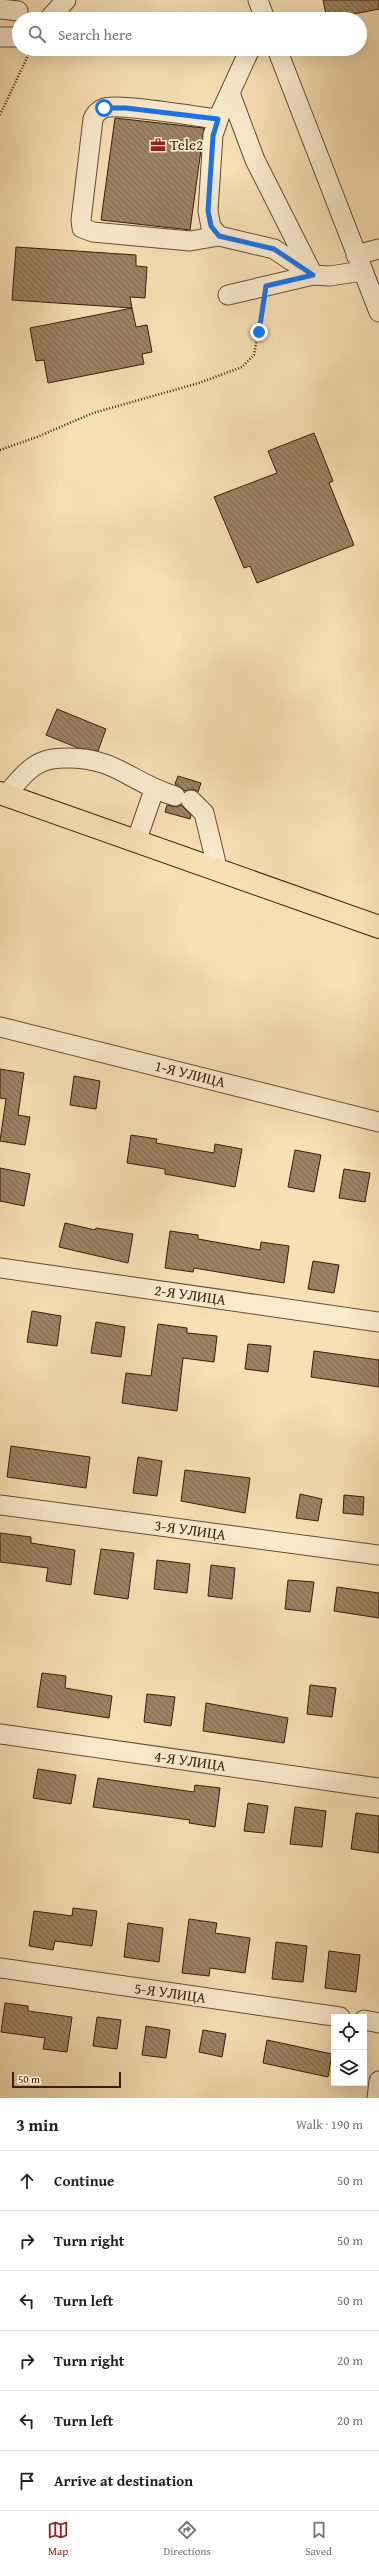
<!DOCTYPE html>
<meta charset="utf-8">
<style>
:root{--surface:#fff;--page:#f6f6f6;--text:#202124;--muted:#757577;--line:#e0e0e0;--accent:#8f2418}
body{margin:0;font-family:"Gentium Book Plus",serif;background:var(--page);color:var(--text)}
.controls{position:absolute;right:12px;bottom:12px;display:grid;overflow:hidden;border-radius:0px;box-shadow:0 4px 16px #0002}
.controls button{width:36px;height:36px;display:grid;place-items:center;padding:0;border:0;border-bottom:1px solid var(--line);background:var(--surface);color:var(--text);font:20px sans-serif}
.scale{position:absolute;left:12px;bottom:10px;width:109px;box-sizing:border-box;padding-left:4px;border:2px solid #391c0d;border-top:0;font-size:11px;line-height:14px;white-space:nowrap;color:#391c0d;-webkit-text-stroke:3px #faebce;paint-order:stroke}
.stop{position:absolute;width:12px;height:12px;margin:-9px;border:3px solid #1a73e8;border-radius:50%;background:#fff}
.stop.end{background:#1a73e8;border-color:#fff;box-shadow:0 1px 4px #0008}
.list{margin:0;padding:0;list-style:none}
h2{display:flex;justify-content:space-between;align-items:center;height:52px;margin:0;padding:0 16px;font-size:17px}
h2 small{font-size:13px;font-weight:400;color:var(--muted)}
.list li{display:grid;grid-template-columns:26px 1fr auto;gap:12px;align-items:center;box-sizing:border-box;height:60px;padding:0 16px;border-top:1px solid var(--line)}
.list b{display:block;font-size:15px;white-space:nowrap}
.list em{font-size:13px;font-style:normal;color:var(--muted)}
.icon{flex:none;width:22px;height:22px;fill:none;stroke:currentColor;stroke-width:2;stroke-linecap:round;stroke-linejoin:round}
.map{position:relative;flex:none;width:379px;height:2098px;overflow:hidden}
.search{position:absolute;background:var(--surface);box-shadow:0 4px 16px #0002;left:12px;right:12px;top:12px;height:44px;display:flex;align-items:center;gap:10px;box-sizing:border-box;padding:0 14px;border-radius:22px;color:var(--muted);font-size:15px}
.sheet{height:412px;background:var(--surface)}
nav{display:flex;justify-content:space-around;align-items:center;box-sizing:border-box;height:56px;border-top:1px solid var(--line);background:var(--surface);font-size:11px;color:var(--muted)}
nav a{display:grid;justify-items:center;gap:2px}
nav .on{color:var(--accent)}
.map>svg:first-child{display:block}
</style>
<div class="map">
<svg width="379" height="2098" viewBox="0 0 379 2098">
<defs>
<pattern id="building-back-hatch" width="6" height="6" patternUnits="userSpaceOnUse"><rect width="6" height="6" fill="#9c8264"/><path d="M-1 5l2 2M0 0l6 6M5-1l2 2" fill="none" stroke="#806a51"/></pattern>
</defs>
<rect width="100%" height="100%" fill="#f7e0b4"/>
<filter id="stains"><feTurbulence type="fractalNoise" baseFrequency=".005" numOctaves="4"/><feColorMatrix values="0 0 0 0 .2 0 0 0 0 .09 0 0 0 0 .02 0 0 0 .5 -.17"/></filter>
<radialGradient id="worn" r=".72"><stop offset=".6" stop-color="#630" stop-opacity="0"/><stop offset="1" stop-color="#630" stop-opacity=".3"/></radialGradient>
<path fill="url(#building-back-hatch)" stroke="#391c0d" d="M323,0H379V9L354,14L355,18L349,19H327Z
M115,118L204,128L190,230L101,220Z
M16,247L136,255V266L147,267L145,298L130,297L132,308L12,300Z
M132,308L136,327L147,325L152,352L142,354L144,364L48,383L44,360L36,361L30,328Z
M314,433L333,481L329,483L354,545L257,583L250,566L244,568L214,497L277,473L268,451Z
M57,709L106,729L98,751L78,748L46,735Z
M178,776L201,783L198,792L193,789L185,791L175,784Z
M167,805L177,807L181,805L191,815L190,819L165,812Z
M0,1069L24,1073L18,1115L30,1117L25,1145L0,1141L6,1099L0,1098Z
M74,1076L100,1081L96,1109L70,1105Z
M131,1135L157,1139L156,1143L214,1153L215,1144L242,1149L235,1187L165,1174V1169L127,1163Z
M295,1150L321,1155L314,1192L288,1187Z
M0,1168L30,1174L24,1206L0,1201Z
M344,1169L370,1173L365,1202L339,1198Z
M65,1223L95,1230L96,1228L133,1234L128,1263L59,1247Z
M170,1231L198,1235V1239L260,1250L261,1242L289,1246L284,1283L194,1268L193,1272L165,1268Z
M313,1261L339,1265L334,1293L308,1289Z
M32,1311L61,1316L57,1346L27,1342Z
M96,1322L125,1327L121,1357L91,1353Z
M158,1324L187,1328V1333L217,1336L214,1362L183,1358L177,1411L122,1403L126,1373L151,1376Z
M248,1344L271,1346L268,1372L245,1369Z
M314,1351L379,1360V1387L311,1377Z
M11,1446L90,1457L86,1488L7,1477Z
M138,1457L162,1461L157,1496L133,1493Z
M185,1470L250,1478L245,1513L181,1501Z
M300,1494L322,1499L318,1521L296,1518Z
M344,1495L364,1497L363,1515L343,1513Z
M0,1533L31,1537V1543L75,1550L71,1585L46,1581L48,1568L0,1562Z
M101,1549L134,1553L128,1599L94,1594Z
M157,1560L190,1564L187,1593L154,1589Z
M211,1565L235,1568L232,1599L208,1596Z
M288,1580L314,1582L310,1612L285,1609Z
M337,1587L379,1593V1618L334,1611Z
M42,1673L66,1676L65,1688L112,1696L109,1718L37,1707Z
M310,1685L336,1688L332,1717L307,1714Z
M147,1694L175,1697L171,1726L144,1722Z
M206,1703L288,1718L284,1743L203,1731Z
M38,1769L76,1775L71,1804L33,1798Z
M98,1778L194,1792L195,1785L220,1788L215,1827L189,1823L190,1820L93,1807Z
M248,1803L268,1806L264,1833L244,1831Z
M295,1807L326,1811L322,1847L290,1844Z
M356,1813L379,1816V1853L351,1849Z
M73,1908L97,1911L92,1946L55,1941L53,1950L29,1946L34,1911L72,1916Z
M189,1919L217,1923L215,1933L250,1938L245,1973L210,1968L209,1976L182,1973Z
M128,1923L163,1928L159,1962L124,1957Z
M276,1942L307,1946L303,1982L272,1979Z
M329,1951L360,1955L356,1992L325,1988Z
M5,2003L28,2006V2011L72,2017L67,2052L43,2049L45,2038L1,2032Z
M97,2017L121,2020L117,2049L93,2046Z
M146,2026L170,2030L166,2058L142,2055Z
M203,2030L226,2034L222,2057L199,2052Z
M267,2040L332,2054L328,2077L263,2063Z"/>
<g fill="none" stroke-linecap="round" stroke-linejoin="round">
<g stroke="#684d37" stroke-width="21">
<path id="minor" d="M258,0L265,19
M0,9L18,11
M49,19L66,0
M0,37H19
M250,49L221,112L213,135L208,211L211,227L219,236L274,249L313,275L330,276L362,271
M277,49L379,312
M218,119C199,117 117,103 104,108C99,110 95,114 93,119L81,220L82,228L93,232L190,241L219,236
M356,255L379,249
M228,295L313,275L255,160L230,93
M6,795C14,786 23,774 33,767C44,759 55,758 68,758C117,758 131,783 175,796
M191,800L204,813L218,871
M136,842L154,790
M0,1027L379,1122
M0,1268L379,1322
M0,1505L379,1555
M0,1734L379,1788
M0,1968L340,2017
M364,2020L379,2023
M377,2098L379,2081"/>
</g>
<g stroke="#391c0d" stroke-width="24">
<path id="major" d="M0,793L379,927"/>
</g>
<path stroke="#391c0d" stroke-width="2.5" stroke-dasharray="1 2" stroke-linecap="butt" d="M0,115L31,49
M0,450L37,437L93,413L199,383L242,367L254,355L263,304"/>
<use href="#minor" stroke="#faebce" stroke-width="19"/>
<use href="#major" stroke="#f7e0b4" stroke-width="22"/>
</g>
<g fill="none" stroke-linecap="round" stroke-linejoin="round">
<path stroke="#1a73e8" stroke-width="5" d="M104,108H126L218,119L213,136L208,211L211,226L219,236L274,249L313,275L266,286L259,332"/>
</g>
<defs>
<g id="office-bare" transform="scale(1.2)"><path d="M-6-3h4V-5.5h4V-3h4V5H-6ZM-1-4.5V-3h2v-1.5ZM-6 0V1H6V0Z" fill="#8f2418" stroke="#faebce" stroke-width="2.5" paint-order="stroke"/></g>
</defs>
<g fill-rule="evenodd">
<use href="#office-bare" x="158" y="145"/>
</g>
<g text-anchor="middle" stroke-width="3.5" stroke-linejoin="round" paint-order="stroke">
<g font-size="15" fill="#391c0d" stroke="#faebce" text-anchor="start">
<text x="170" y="150">Tele2</text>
</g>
<g font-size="15" fill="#391c0d" stroke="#faebce">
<text transform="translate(190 1074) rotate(14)" y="5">1-Я УЛИЦА</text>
<text transform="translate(190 1295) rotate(8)" y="5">2-Я УЛИЦА</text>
<text transform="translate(190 1530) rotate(8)" y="5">3-Я УЛИЦА</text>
<text transform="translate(190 1761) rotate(8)" y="5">4-Я УЛИЦА</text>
<text transform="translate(170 1993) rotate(8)" y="5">5-Я УЛИЦА</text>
</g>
</g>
<rect width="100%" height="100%" filter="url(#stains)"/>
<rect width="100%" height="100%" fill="url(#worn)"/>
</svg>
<div class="controls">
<button><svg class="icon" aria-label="locate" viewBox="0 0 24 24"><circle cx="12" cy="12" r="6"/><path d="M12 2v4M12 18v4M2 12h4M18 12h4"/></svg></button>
<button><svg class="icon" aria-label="layers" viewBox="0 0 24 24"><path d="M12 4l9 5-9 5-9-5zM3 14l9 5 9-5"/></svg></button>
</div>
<div class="scale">50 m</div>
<div class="stop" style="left:104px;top:108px"></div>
<div class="stop end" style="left:259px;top:332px"></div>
<div class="search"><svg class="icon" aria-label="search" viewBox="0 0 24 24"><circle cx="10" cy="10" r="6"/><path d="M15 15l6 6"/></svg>Search here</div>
</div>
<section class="sheet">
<h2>3 min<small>Walk · 190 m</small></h2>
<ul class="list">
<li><svg class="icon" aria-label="ahead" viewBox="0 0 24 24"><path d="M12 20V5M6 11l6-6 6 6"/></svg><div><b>Continue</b></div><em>50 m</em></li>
<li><svg class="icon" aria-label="right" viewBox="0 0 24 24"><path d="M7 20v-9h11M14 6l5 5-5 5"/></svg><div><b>Turn right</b></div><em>50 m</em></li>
<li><svg class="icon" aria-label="left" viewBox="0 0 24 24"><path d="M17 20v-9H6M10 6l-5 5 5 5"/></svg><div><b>Turn left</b></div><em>50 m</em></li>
<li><svg class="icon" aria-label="right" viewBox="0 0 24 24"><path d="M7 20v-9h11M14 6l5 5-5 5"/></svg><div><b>Turn right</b></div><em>20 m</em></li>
<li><svg class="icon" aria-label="left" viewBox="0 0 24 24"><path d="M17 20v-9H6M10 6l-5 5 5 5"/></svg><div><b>Turn left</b></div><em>20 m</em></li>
<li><svg class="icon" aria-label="arrive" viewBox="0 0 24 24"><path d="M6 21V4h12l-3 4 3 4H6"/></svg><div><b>Arrive at destination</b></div></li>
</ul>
</section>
<nav>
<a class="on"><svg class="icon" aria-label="map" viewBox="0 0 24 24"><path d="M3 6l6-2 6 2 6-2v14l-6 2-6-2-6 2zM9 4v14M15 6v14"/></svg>Map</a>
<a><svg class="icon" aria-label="directions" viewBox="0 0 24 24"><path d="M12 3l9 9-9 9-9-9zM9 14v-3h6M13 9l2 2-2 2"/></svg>Directions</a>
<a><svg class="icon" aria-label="saved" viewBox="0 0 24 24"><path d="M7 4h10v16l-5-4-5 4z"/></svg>Saved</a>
</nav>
